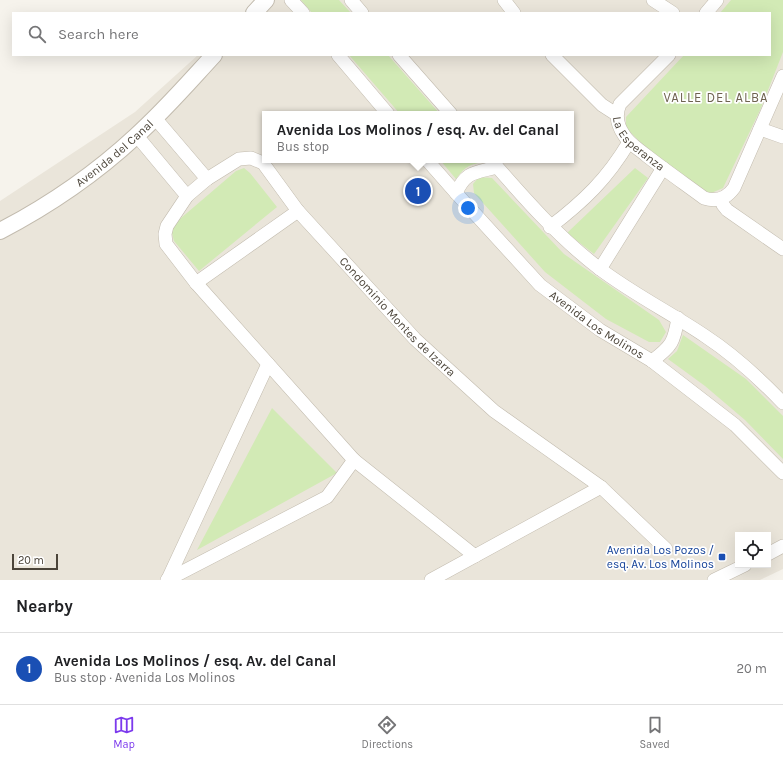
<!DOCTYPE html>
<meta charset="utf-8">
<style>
:root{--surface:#fff;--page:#f6f6f6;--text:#202124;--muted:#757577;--line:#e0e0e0;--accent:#7c3aed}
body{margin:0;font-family:Karla,sans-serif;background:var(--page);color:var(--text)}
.controls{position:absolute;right:12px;bottom:12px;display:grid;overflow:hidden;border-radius:0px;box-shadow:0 4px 16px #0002}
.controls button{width:36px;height:36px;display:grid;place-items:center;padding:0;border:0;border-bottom:1px solid var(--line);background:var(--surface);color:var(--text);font:20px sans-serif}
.scale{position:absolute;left:12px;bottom:10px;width:46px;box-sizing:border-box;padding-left:4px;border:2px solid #4b4439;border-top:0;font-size:11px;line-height:14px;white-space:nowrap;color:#4b4439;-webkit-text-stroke:3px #fff;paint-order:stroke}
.you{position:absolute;left:468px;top:208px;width:14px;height:14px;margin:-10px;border:3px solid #fff;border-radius:50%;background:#1a73e8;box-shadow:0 0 0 6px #1a73e833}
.badge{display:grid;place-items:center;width:26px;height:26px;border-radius:50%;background:var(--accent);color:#fff;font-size:13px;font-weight:700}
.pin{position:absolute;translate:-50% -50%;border:2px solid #fff;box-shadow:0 1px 4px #0006}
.popup{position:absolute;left:262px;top:111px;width:312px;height:52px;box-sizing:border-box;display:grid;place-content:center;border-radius:0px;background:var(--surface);filter:drop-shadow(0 1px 3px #0005);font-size:13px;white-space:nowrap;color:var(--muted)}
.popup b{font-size:15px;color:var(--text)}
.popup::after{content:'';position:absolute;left:50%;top:100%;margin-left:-8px;border:8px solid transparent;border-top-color:var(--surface)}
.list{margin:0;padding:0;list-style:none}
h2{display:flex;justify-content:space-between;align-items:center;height:52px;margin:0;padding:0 16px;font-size:17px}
h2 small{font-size:13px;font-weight:400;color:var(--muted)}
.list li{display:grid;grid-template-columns:26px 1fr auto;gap:12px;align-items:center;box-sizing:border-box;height:72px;padding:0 16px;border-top:1px solid var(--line)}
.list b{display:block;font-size:15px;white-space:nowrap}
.list p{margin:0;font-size:13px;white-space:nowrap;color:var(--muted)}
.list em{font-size:13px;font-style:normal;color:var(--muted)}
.icon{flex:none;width:22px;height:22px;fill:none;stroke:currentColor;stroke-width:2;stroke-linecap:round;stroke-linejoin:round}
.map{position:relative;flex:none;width:783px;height:580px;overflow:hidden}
.search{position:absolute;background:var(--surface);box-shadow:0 4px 16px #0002;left:12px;right:12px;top:12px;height:44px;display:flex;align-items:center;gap:10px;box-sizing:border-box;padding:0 14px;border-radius:0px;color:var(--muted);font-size:15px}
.sheet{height:124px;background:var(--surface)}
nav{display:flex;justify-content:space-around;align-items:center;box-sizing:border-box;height:56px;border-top:1px solid var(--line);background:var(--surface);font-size:11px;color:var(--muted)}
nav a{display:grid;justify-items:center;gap:2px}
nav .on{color:var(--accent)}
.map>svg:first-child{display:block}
</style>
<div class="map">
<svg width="783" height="580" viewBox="0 0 783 580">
<rect width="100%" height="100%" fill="#f6f3ec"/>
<path fill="#eae5da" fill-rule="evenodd" d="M259,0H783V569L760,580H0V201L135,112L198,55H770V13H245ZM265,114H571V160H265ZM738,535H768V565H738Z"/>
<path fill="#d2eab5" d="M301,0H339L351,13H312Z
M731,0H783V52L761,108L723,188L709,194L650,152L626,128V117L684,55H770V13H720Z
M349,55H388L440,114H400Z
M440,160H481L483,162C468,165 465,167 456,179Z
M244,168L250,173L277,207L199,271L174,241L172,233L174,224L236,171Z
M635,168L648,178L594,254L567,233Z
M479,177L492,178L564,254L659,320L666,332L660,342H649L606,319L545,272L474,193L473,184Z
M683,335L746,379L783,416V459L745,420L705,386L668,359L677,351Z
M272,408L337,473L197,550Z"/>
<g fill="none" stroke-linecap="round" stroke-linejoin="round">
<g stroke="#c2bbae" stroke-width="14">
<g id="minor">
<path d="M291,0L303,13"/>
<path d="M351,0L362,13"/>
<path d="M504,0L514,13"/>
<path d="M653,0L673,13"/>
<path d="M706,13L717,0"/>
<path d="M338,55L388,114"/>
<path d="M399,55L451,114"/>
<path d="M552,55L602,105L616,114"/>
<path id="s1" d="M669,55L620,104C615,115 617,125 624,135C629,144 639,149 647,156C665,170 685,184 704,198C716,202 726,199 734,188L783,76"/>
<path d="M155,118L207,179"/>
<path d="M760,129L783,137"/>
<path d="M137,136L187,196"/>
<path id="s2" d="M427,160L456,193L540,285L600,330L652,361L735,425L783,473"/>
<path d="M491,160C525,199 559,238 600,269C633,294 671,313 705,336C734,355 759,378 783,403"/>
<path d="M456,193C466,171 475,173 497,167"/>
<path d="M721,199L723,205L727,210L783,249"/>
<path d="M550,227C584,201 607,179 629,142"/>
<path d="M600,269L663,168"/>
<path d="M196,283L298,211"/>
<path d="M652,361C672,346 674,342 678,318"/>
<path d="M768,554L783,546"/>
<path id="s3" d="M475,556L354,460L196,283L166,244L165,234L167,226L187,196L207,179L239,159L251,158L263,163L298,211L415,339L494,411L601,487L666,549"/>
<path d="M168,579L268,364"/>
<path d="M167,580L327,497L354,460"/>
<path d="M431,580L601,487"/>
<path d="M714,580L745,565"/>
</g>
</g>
<g stroke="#c2bbae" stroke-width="18">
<g id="tertiary">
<path d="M254,13L266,0"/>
<path id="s4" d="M0,231C50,205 95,174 136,136C164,111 189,82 214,55"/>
</g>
</g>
<use href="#minor" stroke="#fff" stroke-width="13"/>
<use href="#tertiary" stroke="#fff" stroke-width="16"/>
</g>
<rect fill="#1a4fb4" stroke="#fff" stroke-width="1.5" x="718" y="553" width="8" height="8" rx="2"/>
<g text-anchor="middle" stroke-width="3.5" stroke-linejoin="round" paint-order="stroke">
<g font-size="12" fill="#4b4439" stroke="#fff">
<text dy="4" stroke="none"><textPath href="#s1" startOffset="118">La Esperanza</textPath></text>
<text dy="4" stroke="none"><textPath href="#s4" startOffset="139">Avenida del Canal</textPath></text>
<text dy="4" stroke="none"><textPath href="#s3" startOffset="789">Condominio Montes de Izarra</textPath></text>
<text dy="4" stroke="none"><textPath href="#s2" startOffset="238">Avenida Los Molinos</textPath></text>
</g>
<g font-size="12" fill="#164399" stroke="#fff" text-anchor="end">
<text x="714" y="554">Avenida Los Pozos /<tspan x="714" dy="14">esq. Av. Los Molinos</tspan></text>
</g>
<g font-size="13" letter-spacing="1" fill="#6e6250" stroke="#fff">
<text x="716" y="102">VALLE DEL ALBA</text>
</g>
</g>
</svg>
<div class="controls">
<button><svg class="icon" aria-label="locate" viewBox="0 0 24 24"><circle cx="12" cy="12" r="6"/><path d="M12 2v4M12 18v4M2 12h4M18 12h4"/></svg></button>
</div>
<div class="scale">20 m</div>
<div class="you"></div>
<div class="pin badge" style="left:418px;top:191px;background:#1a4fb4">1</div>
<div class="popup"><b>Avenida Los Molinos / esq. Av. del Canal</b>Bus stop</div>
<div class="search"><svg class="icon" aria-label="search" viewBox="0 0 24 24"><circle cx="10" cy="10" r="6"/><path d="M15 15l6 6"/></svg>Search here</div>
</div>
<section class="sheet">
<h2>Nearby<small></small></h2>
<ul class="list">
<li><span class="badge" style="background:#1a4fb4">1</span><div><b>Avenida Los Molinos / esq. Av. del Canal</b><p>Bus stop · Avenida Los Molinos</p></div><em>20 m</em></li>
</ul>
</section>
<nav>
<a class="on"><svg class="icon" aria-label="map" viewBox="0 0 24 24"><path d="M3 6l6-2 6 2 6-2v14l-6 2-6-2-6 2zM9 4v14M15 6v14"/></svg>Map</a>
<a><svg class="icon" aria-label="directions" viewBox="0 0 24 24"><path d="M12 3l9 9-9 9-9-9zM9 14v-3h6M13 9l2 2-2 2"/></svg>Directions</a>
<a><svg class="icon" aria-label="saved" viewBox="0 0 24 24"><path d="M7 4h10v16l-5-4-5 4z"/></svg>Saved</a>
</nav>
